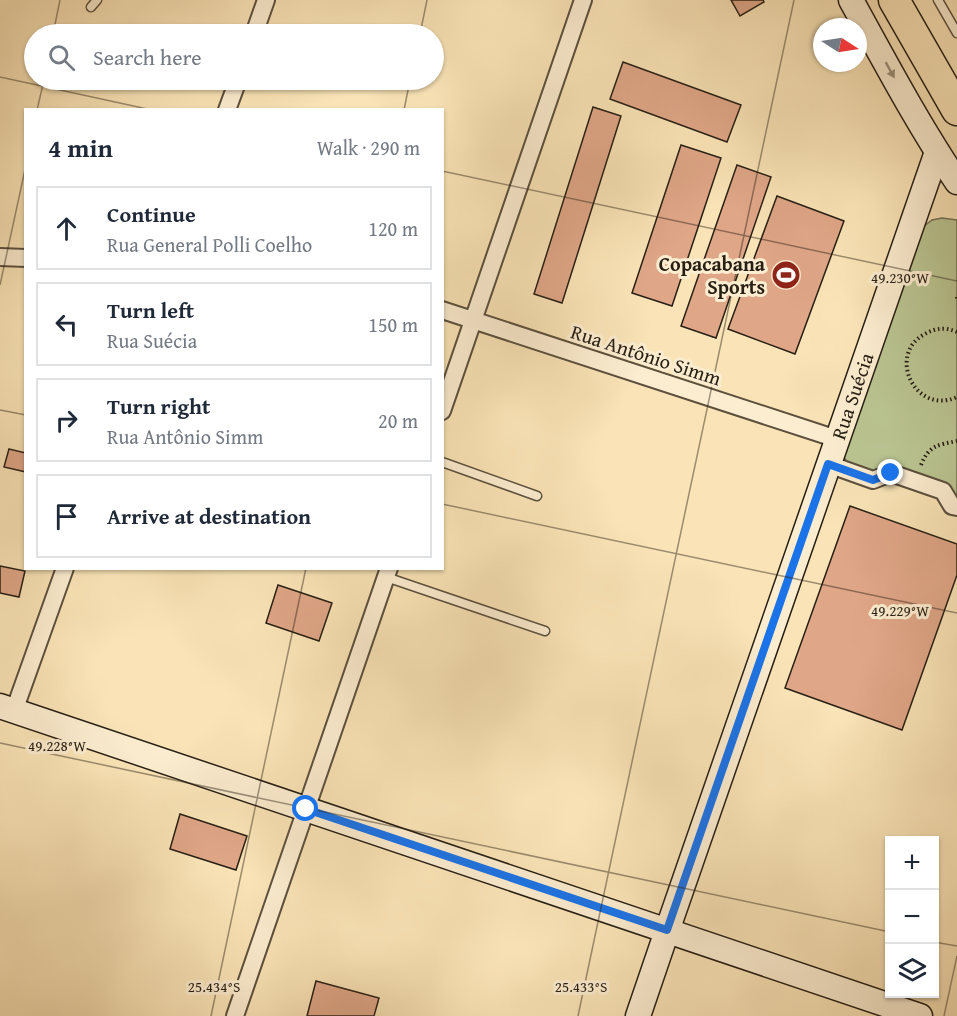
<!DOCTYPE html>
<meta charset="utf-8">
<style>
:root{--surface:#fff;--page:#f6f6f7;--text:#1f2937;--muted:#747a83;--line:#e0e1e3}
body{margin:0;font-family:"Gentium Book Plus",serif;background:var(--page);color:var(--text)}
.controls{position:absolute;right:18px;bottom:18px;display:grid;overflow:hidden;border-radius:0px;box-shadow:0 2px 4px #0004}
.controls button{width:54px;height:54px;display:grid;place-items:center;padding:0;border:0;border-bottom:2px solid var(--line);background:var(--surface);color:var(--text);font:30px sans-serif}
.compass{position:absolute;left:813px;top:18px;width:54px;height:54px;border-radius:50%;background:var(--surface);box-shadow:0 2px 4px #0004;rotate:102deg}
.stop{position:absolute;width:18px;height:18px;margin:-14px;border:4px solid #1a73e8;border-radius:50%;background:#fff}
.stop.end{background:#1a73e8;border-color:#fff;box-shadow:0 2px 6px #0008}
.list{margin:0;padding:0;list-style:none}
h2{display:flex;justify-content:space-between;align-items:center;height:78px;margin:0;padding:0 24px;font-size:26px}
h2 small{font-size:20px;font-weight:400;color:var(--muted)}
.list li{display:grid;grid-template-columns:39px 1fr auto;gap:18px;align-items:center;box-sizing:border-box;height:84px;margin:0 12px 12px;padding:0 12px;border:2px solid var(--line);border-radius:0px}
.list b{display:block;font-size:22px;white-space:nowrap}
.list p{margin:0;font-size:20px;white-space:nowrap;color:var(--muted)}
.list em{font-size:20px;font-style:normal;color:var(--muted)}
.icon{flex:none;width:33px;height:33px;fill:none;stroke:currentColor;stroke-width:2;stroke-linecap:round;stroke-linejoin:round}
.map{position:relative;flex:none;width:957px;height:1016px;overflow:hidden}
.search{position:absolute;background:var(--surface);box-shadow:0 2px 4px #0004;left:24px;top:24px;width:420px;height:66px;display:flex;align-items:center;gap:15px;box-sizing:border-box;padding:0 21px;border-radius:33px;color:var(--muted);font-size:22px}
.panel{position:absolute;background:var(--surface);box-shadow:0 2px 4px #0004;left:24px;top:108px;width:420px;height:462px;border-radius:0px}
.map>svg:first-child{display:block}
</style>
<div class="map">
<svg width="957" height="1016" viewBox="0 0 957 1016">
<rect width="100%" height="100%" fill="#fae4b7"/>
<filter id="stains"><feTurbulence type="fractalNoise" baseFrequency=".00333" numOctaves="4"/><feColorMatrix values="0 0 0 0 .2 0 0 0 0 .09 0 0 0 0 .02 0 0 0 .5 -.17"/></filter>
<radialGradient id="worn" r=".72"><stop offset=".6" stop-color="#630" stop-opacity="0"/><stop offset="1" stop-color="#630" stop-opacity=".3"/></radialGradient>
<path fill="#bac592" stroke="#707253" stroke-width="1.5" d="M942,218L957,220V500L948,484L888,464L874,472L848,463L843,456L923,227L932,220Z"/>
<path fill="#dfa687" stroke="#271f14" stroke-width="1.5" d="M731,0H763L764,2L740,16Z
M623,62L741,105L727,142L610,99Z
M593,107L621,116L562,303L534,294Z
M681,145L721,158L672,306L632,293Z
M737,165L771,177L716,338L681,326Z
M777,196L844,221L795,354L728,329Z
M9,449L26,453V472L4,467Z
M850,506L957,544V575L902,730L785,688Z
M0,566L25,571L19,597L0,593Z
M278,585L332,603L319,641L266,623Z
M180,814L247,836L236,870L170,849Z
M316,981L379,998L374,1016H307Z"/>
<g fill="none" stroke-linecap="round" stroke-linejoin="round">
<g stroke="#5c503d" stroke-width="11">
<path id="lane" d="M938,0L957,33
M91,7L97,0
M442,462L537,496
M386,577L545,631"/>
</g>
<g stroke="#5c503d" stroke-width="20">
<path id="street" d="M254,34L266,0
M227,110L238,80
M0,257L26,258
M442,310L837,439
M442,411L583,0
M828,464L873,480L891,473L943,491L952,506L957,507
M14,711L65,568
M235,1016L389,568"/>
</g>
<g stroke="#271f14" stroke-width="27">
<g id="secondary">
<path d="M851,0C885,62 918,124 957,182"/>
<path d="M0,706L920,1016"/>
<path id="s1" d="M638,1016L667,931L937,152"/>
</g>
</g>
<g stroke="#271f14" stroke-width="33">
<path id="highway" d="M894,0L957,110"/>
</g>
<path stroke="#271f14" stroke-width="4" stroke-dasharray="1.5 3" stroke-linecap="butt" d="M957,297V299
M957,332C946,327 935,328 925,334C886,354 915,416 957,397
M921,465C929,445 938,445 957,441"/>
<use href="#lane" stroke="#fcedd0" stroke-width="8"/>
<use href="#street" stroke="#fcedd0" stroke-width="16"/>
<use href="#secondary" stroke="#fcedd0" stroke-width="24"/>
<use href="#highway" stroke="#fae4b7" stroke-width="30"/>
</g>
<defs><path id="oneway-solid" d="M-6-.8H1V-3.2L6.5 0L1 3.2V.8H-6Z" transform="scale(1.5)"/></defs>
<use fill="#9c907b" href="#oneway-solid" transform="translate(890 70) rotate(61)"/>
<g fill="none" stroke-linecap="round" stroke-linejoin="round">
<path stroke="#1a73e8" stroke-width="8" d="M306,809L667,930L828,464L873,480L891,473"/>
</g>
<path fill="none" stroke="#271f14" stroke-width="1.5" stroke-opacity="0.45" d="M53,34L60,0M420,34L427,0M0,77L152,110M37,110L44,80M404,110L410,80M442,171L957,281M0,285L26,165M0,410L26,415M442,504L957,613M0,743L890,932M934,942L957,946M211,1016L306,568M578,1016L794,0M944,1016L957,956"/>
<defs>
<g id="stadium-disc" transform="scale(1.5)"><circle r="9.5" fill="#8f2418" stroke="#fcedd0"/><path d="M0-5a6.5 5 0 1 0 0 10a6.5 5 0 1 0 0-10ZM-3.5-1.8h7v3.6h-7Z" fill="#fff"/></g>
</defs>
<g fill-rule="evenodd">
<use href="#stadium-disc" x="786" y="275"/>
</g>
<g text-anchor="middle" stroke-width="6" stroke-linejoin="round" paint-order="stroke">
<g font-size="20" font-weight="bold" fill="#271f14" stroke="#fcedd0" text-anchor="end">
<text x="765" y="271">Copacabana<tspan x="765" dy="23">Sports</tspan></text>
</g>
<g font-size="20" fill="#271f14" stroke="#fcedd0">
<text transform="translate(646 355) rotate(18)" y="7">Rua Antônio Simm</text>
<text dy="7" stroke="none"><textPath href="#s1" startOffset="656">Rua Suécia</textPath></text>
</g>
</g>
<g font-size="15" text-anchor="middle" fill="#271f14" stroke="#fcedd0" stroke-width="6" stroke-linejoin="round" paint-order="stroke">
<text x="900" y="283">49.230°W</text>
<text x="900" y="616">49.229°W</text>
<text x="57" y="751">49.228°W</text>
<text x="214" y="992">25.434°S</text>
<text x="581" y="992">25.433°S</text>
</g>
<rect width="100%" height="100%" filter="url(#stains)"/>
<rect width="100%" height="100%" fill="url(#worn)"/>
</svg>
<div class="controls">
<button>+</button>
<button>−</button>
<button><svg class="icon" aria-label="layers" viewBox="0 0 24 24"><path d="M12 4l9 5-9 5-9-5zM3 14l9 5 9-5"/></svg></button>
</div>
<svg class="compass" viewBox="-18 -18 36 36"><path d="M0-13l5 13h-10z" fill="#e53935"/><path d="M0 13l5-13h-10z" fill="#747a83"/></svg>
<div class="stop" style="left:306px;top:809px"></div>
<div class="stop end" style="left:891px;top:473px"></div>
<div class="search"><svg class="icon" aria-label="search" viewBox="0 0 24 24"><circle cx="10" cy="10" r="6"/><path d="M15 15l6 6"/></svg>Search here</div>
<section class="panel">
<h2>4 min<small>Walk · 290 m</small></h2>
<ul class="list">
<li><svg class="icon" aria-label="ahead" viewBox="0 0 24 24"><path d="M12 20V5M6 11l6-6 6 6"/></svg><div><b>Continue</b><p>Rua General Polli Coelho</p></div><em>120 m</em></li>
<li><svg class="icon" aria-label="left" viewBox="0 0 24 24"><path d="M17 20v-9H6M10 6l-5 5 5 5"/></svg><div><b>Turn left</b><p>Rua Suécia</p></div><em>150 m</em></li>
<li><svg class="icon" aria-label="right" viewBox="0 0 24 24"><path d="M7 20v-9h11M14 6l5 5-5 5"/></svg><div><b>Turn right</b><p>Rua Antônio Simm</p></div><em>20 m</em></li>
<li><svg class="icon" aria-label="arrive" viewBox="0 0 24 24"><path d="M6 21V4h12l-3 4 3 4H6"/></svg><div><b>Arrive at destination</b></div></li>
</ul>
</section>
</div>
